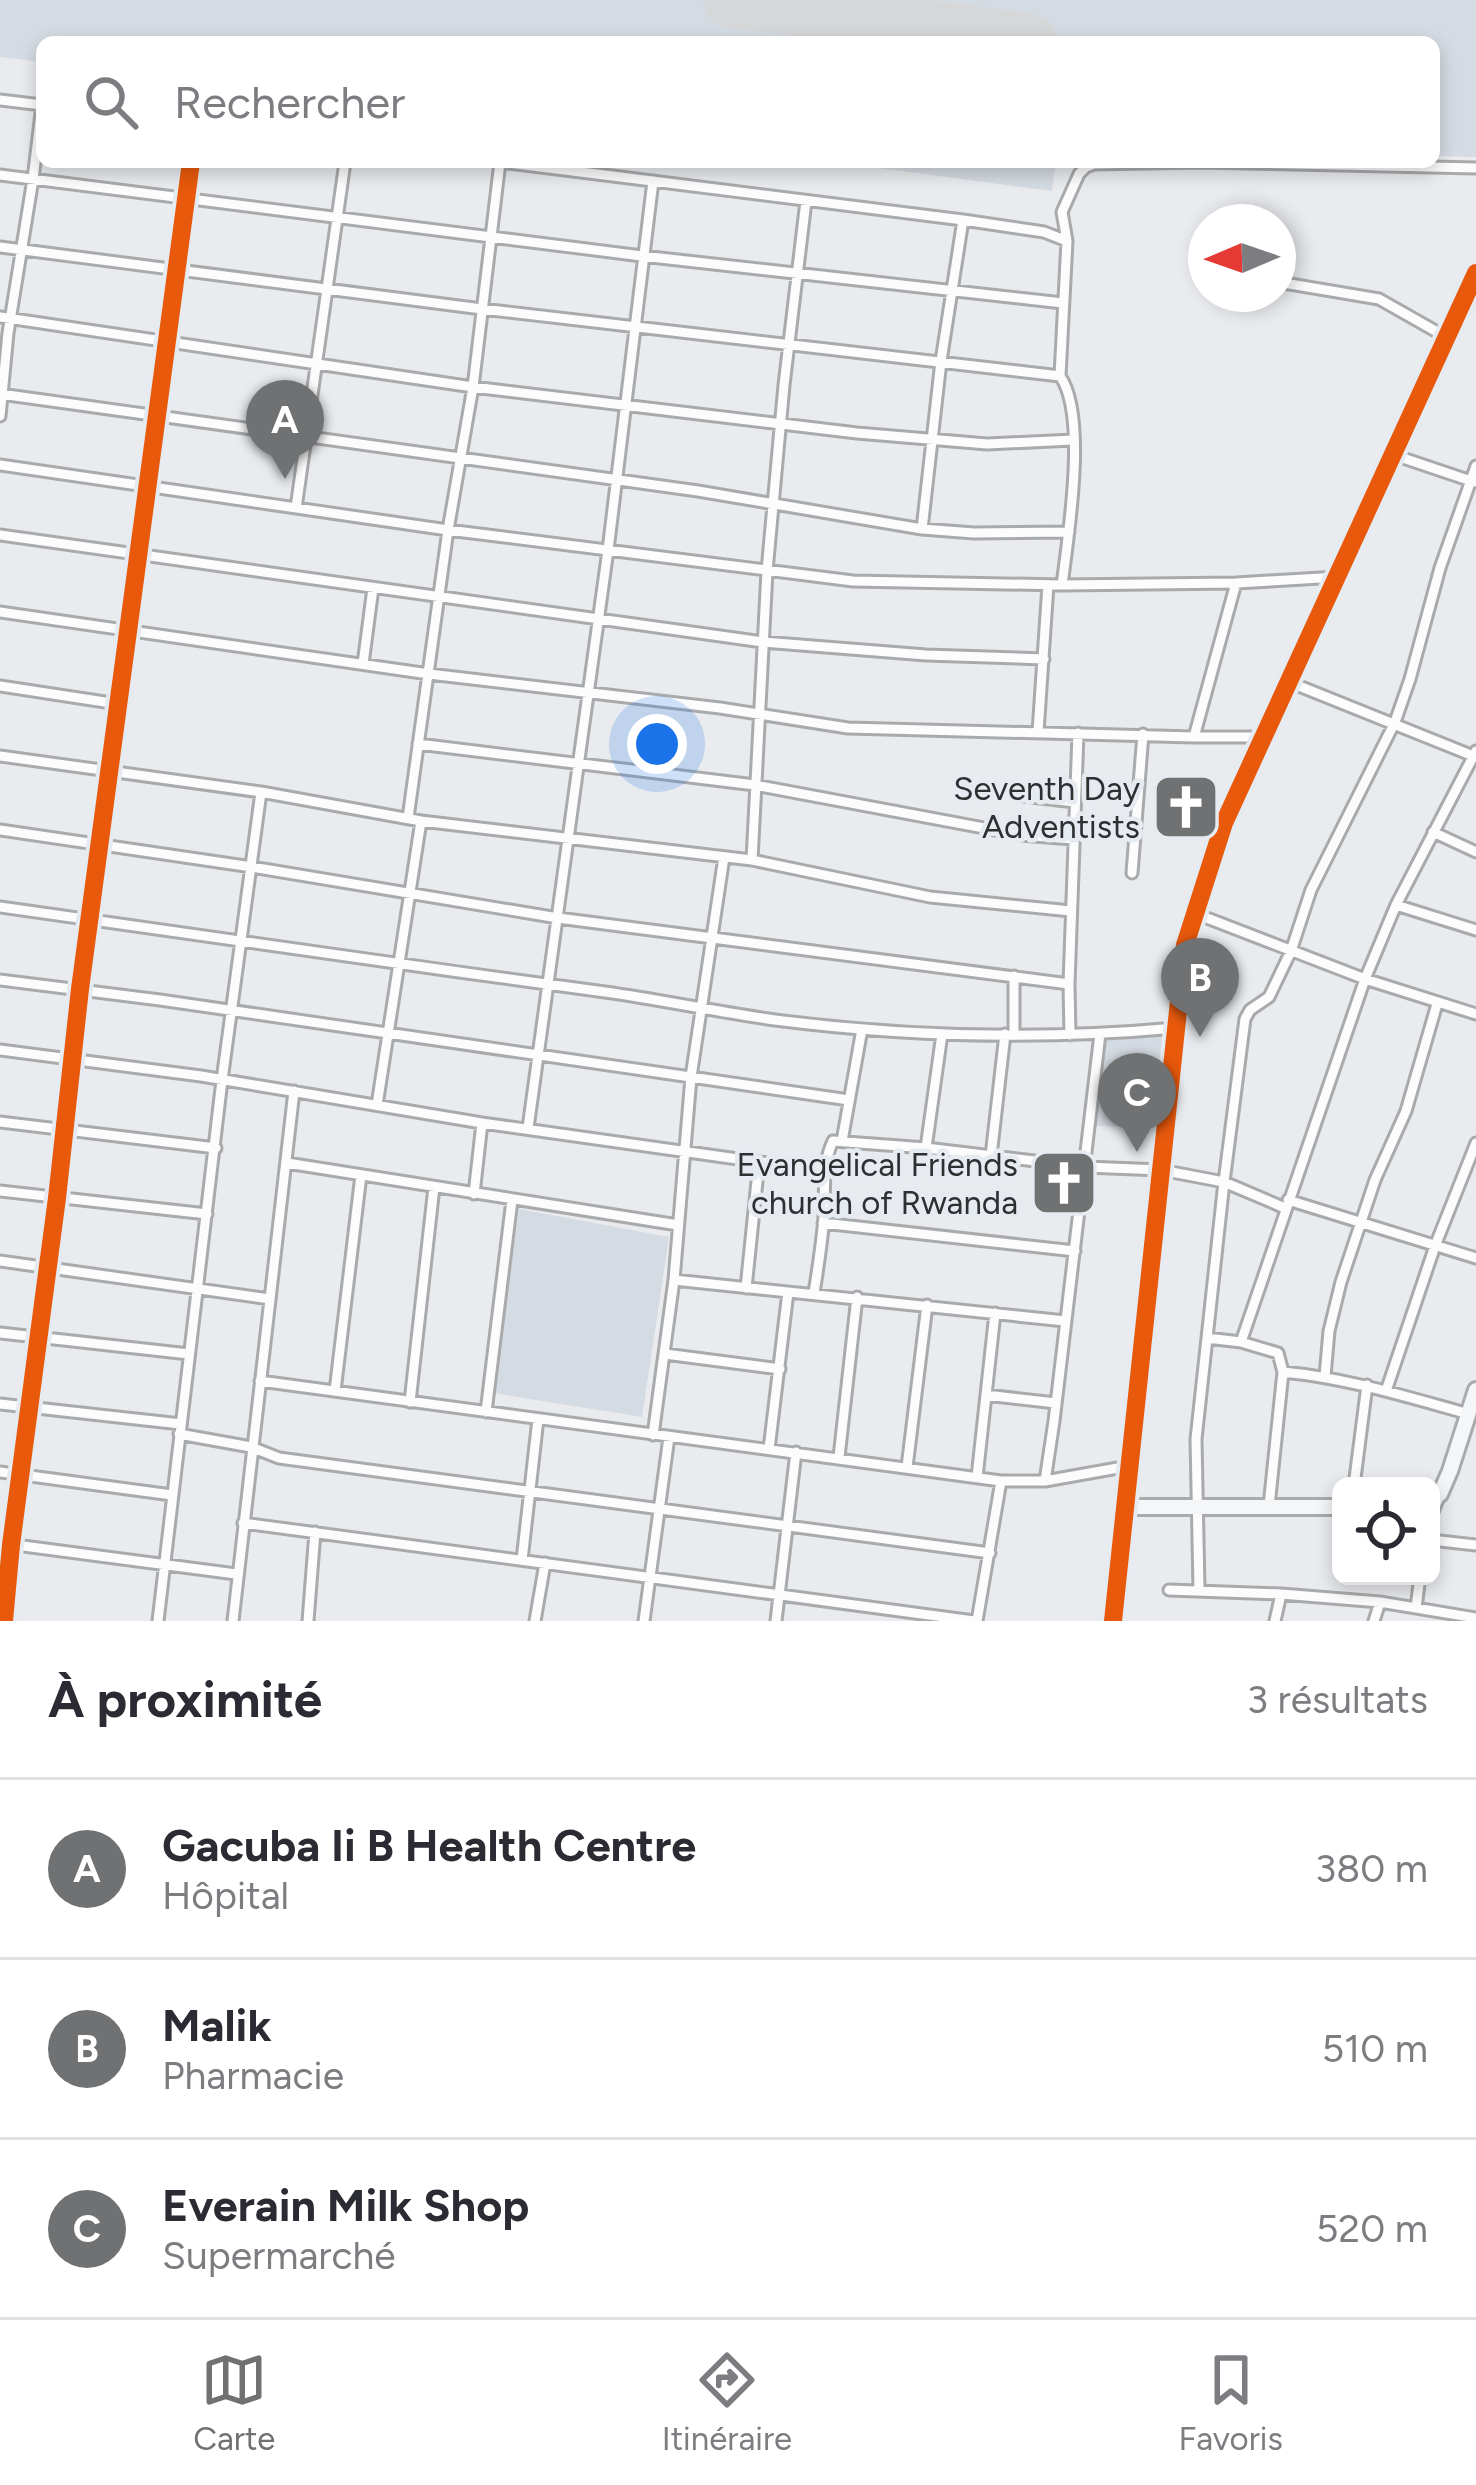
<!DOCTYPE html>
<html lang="fr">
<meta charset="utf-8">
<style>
:root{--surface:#fff;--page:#f2f2f3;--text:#2b2b33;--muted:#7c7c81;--line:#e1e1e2;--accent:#6f7173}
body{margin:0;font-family:Figtree,sans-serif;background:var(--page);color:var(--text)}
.controls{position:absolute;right:36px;bottom:36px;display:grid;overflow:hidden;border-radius:18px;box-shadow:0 6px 18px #0003}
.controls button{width:108px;height:108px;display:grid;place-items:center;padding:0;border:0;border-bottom:3px solid var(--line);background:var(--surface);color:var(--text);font:60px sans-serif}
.compass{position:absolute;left:1188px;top:204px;width:108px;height:108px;border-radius:50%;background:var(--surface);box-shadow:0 6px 18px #0003;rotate:268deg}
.you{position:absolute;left:657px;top:744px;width:42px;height:42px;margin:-30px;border:9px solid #fff;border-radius:50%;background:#1a73e8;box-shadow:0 0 0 18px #1a73e833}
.badge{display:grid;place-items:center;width:78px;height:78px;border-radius:50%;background:var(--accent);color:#fff;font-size:39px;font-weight:700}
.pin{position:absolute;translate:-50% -99px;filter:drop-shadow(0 3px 6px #0008)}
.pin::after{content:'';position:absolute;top:63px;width:42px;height:36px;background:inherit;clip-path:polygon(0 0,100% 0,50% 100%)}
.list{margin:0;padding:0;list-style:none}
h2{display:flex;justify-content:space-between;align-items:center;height:156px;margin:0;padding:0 48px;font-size:51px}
h2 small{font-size:39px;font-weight:400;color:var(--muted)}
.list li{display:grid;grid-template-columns:78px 1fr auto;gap:36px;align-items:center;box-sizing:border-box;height:180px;padding:0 48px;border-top:3px solid var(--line)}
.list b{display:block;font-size:45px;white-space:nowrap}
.list p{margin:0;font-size:39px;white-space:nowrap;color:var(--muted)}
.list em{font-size:39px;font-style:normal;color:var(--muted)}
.icon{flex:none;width:66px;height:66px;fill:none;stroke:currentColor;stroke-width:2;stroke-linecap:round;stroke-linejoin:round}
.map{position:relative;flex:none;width:1476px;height:1621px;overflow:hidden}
.search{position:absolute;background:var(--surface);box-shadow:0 6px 18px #0003;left:36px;right:36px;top:36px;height:132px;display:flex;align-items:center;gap:30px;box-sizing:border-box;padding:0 42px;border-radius:18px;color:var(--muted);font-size:45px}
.sheet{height:696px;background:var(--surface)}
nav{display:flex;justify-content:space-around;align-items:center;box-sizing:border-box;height:168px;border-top:3px solid var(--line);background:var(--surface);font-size:33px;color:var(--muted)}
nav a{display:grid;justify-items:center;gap:6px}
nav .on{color:var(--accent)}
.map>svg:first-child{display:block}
</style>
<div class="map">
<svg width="1476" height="1621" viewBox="0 0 1476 1621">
<rect width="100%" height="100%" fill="#e9ebee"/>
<path fill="#d5dbe2" d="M0,0H1476V157L1434,156V42H42V62L0,57Z
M834,162H1056L1052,191Z
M1170,1036L1162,1127L1093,1126L1103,1038Z
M519,1209L669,1237L642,1417L493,1393Z"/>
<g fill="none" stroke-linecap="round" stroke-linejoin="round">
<path stroke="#d6d7d9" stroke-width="54" d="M730,0L1030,41"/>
<g stroke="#a8aaac" stroke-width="15">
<path id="street" d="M0,100L42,105
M501,162L963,220L1044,232L1067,241
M0,175L642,256L1063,303
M0,247L482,309L1060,376
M1278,282L1379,299L1446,337
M0,317L473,387L857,433L987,444L1073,440
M0,394L698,491L922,529L974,533L1069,532
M0,416L8,333L33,179L42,105
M1394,455L1474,482
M0,465L448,530L853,581L1062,585L1236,583L1338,577
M296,508L345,162
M922,529L941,361L963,220
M0,535L763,642L926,655L1044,659
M1062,585C1068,537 1088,415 1060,376L1067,241L1062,212L1079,174L1086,167L1094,164L1199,162L1476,168
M0,612L429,674L720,708L848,728L1194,737H1264
M363,664L373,588
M1289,682L1476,757
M0,686L118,704
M1038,732L1048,585
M1194,737L1236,583
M418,744L755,785L1021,835L1073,839
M0,756L261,792L421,821L752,860L930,897L1071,911
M1023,796L1075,802
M408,818L448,530L473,387L500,162
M0,830L252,867L558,918L1069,984
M1433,832L1476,852
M752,860L767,571L784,385L806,201
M1132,873L1143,734
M1396,905L1476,930
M0,907C201,935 403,965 605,992C662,1000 718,1012 775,1020C908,1037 1043,1040 1176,1028
M1194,913L1365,979L1476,1014
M1014,976V1034
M0,980L160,1000L849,1100
M1070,1035L1069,984L1078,733
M0,1050L201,1076L482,1123L759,1162L826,1168
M377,1105L421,821
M0,1122L216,1148
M528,1128L608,550L653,181
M842,1141L862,1029
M926,1148L942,1034
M991,1156L1005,1034
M287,1163L678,1225
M0,1191L207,1214
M474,1194L482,1123
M1288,1200L1476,1258
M823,1223L1075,1251
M0,1261L270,1299
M674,1280L1065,1321
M746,1288L759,1162
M814,1293C818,1268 822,1242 824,1217C825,1192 822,1163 833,1141L926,1148L1085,1167L1161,1170L1224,1182L1285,1208
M0,1333L189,1354
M1207,1338L1241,1342L1365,979L1396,905L1476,751
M1241,1342L1278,1353L1283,1372
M665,1354L780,1369
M1325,1376L1329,1331L1341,1282L1375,1180L1406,1111L1437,1004
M260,1381L1001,1481H1045L1129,1466
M335,1391L361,1175
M1386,1391L1435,1246L1476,1143
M986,1395L1056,1403
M410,1402L434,1187
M0,1404L181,1424
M486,1412L512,1200
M179,1434L251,1447L279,1458L990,1553
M653,1435L674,1280L691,1077L724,857
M769,1449L788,1292
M839,1457L857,1297
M907,1467L927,1305
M0,1472L172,1495
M977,1477L995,1313
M1045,1481L1054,1421L1100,1034
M1354,1486L1367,1385
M1269,1506L1283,1372C1347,1378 1407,1397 1469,1414
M1431,1517L1440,1494
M243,1523L974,1621
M1431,1540L1476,1545
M0,1543L236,1574
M522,1560L538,1419
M1199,1589L1196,1439L1224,1182L1245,1019L1250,1010L1269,997L1291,951L1311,890L1395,722L1410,679L1440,568L1476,466
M1169,1590L1281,1594L1380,1602L1476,1618
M1416,1608L1420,1576
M4,1621L11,1545L57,1198L80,989L191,162
M158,1621L222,1080L261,792
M233,1621L294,1091
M308,1621L315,1532
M535,1621L545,1563
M644,1621L669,1437
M776,1621L796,1452
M977,1621L1001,1481
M1113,1621L1125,1507
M1275,1621L1281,1594
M1374,1621L1380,1602"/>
</g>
<g stroke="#a8aaac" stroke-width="20">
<path id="secondary" d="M1431,1499L1440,1494L1450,1471L1476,1390
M1341,1507H1125L1181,977L1185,945L1224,823L1476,273"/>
</g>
<use href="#street" stroke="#fcfcfc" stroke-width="9"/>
<use href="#secondary" stroke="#f5f6f8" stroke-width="14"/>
<g stroke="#e6ebf1" stroke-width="26">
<path id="cycleway" d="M4,1621L11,1545L57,1198L80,989L191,162
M1113,1621L1185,945L1224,823L1476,273"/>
</g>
<use href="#cycleway" stroke="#e8590c" stroke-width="18"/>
</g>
<defs>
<g id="church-square" transform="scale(3.45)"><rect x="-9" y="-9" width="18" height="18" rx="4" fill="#6f7173" stroke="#e6ebf1"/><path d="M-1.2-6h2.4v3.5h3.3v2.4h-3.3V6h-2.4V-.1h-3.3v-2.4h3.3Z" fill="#fff"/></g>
</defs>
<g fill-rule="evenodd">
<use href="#church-square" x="1186" y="807"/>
<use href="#church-square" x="1064" y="1183"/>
</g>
<g text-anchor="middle" stroke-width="9" stroke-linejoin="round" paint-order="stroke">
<g font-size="33" fill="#2d2f31" stroke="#e6ebf1" text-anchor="end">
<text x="1140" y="800">Seventh Day<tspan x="1140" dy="38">Adventists</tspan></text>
<text x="1018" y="1176">Evangelical Friends<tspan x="1018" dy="38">church of Rwanda</tspan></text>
</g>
</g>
</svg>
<div class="controls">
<button><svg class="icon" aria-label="locate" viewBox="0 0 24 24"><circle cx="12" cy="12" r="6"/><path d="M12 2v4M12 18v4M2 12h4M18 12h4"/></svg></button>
</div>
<svg class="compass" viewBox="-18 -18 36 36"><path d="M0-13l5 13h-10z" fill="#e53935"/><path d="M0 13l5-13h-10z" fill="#7c7c81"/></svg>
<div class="you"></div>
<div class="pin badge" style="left:285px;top:479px">A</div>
<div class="pin badge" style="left:1200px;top:1037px">B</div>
<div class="pin badge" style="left:1137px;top:1152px">C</div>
<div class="search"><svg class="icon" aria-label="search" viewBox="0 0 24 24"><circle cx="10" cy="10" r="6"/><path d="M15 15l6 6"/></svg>Rechercher</div>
</div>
<section class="sheet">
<h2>À proximité<small>3 résultats</small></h2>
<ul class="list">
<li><span class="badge">A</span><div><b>Gacuba Ii B Health Centre</b><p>Hôpital</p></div><em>380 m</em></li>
<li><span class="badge">B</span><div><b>Malik</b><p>Pharmacie</p></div><em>510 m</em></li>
<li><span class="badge">C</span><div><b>Everain Milk Shop</b><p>Supermarché</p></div><em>520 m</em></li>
</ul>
</section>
<nav>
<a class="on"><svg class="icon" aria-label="map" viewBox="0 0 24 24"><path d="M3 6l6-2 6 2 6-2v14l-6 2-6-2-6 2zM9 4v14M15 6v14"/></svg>Carte</a>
<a><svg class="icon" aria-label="directions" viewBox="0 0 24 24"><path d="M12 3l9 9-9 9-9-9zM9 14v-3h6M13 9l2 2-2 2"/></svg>Itinéraire</a>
<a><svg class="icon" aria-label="saved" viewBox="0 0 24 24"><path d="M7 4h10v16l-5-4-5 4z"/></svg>Favoris</a>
</nav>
